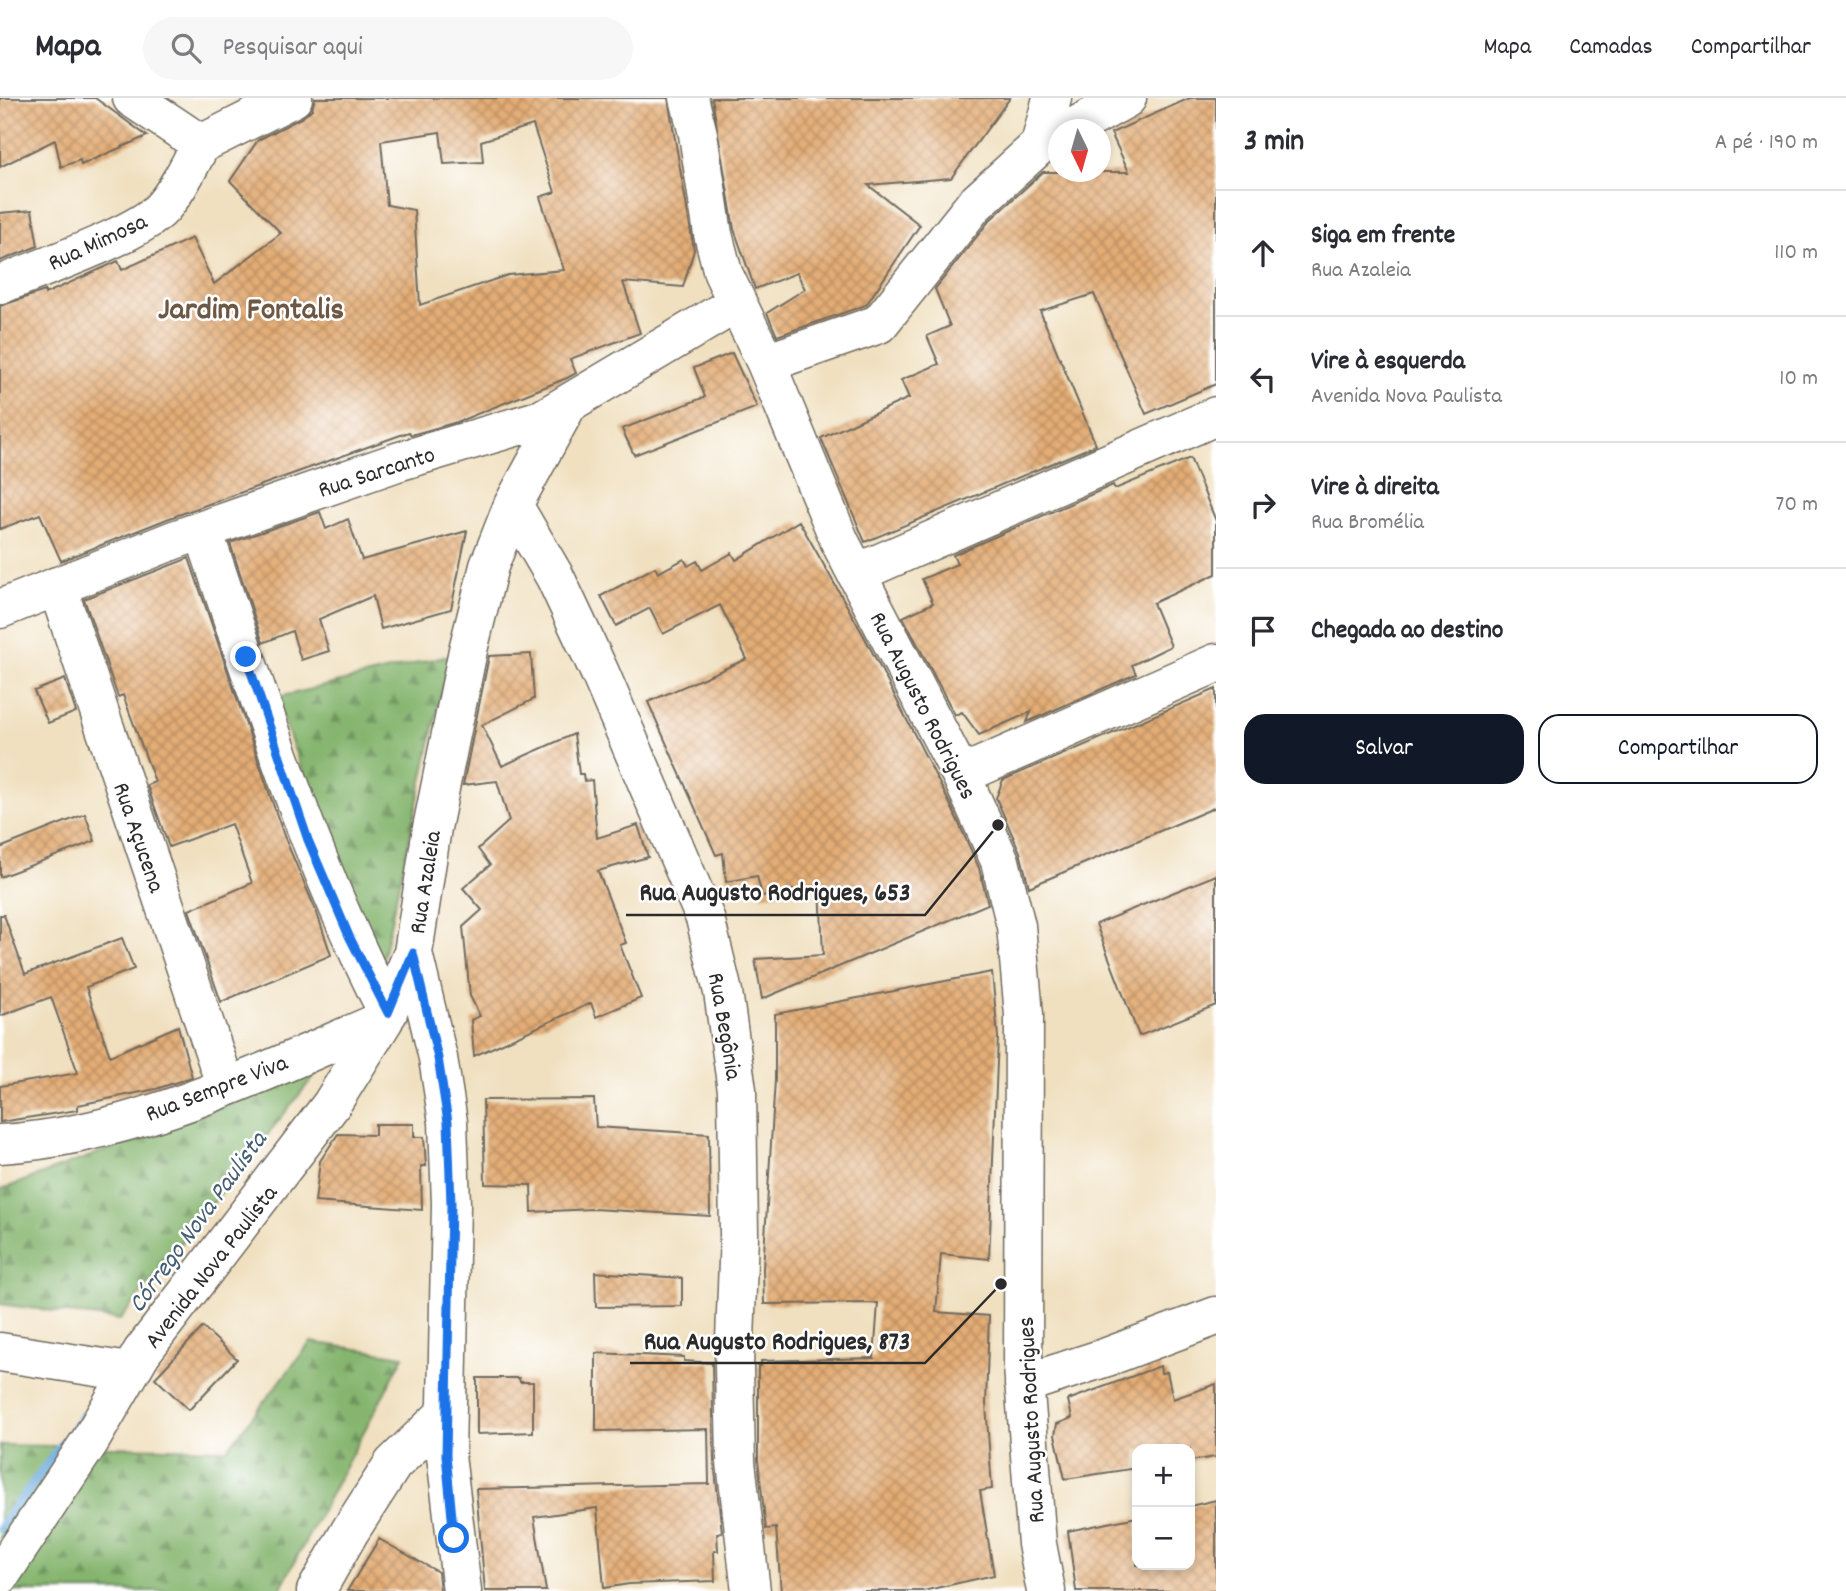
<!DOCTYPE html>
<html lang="pt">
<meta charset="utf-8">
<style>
:root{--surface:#fff;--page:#f7f7f7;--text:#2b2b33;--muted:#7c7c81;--line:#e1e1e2;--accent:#111827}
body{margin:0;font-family:Dekko,sans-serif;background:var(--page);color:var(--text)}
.controls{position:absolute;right:21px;bottom:21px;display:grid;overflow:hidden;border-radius:14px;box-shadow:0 4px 10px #0003}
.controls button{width:63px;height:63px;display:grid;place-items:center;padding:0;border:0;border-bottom:2px solid var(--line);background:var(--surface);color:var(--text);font:35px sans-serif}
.compass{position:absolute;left:1048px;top:21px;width:63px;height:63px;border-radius:50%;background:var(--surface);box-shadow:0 4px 10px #0003;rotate:175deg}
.stop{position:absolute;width:21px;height:21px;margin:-16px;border:5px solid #1a73e8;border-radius:50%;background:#fff}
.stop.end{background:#1a73e8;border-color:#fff;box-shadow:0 2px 7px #0008}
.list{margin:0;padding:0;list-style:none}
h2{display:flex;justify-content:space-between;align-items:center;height:91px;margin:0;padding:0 28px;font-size:30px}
h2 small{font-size:23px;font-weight:400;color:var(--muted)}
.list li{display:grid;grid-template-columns:46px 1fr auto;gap:21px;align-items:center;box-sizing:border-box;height:126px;padding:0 28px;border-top:2px solid var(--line)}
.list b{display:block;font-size:26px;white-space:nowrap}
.list p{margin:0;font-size:23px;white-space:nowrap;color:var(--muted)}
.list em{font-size:23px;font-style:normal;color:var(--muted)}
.actions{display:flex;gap:14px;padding:21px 28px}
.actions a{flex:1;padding:16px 0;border:2px solid var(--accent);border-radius:21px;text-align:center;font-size:24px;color:var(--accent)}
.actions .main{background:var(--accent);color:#fff}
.icon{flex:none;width:38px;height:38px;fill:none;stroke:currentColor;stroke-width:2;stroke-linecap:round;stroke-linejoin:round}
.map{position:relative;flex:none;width:1216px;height:1493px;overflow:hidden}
header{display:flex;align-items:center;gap:42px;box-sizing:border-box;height:98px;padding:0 35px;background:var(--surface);border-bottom:2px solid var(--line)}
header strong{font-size:33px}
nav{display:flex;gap:38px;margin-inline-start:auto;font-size:24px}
.search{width:490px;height:63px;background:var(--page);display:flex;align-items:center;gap:18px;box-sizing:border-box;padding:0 24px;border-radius:38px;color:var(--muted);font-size:26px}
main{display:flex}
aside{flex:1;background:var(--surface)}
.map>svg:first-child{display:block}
</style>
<header>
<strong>Mapa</strong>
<div class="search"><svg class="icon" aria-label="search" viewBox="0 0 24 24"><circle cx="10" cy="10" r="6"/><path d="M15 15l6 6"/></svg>Pesquisar aqui</div>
<nav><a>Mapa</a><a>Camadas</a><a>Compartilhar</a></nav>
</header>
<main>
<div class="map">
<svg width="1216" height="1493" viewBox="0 0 1216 1493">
<defs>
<pattern id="forest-firs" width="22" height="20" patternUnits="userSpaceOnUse" patternTransform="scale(1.75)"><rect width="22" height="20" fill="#85b56e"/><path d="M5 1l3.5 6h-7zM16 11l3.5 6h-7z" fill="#6d935b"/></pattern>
<pattern id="building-cross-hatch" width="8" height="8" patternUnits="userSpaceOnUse" patternTransform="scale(1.75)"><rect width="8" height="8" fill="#e4ad76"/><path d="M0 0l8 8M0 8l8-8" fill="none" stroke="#b98d61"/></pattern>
</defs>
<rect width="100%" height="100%" fill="#fff"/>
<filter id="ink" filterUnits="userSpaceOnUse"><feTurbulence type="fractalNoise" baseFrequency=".0143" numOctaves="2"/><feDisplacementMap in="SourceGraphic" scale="14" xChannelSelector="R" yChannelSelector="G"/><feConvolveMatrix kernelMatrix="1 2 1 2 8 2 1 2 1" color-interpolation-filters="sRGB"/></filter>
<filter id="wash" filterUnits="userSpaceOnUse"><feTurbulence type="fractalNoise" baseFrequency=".00686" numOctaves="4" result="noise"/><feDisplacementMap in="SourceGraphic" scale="28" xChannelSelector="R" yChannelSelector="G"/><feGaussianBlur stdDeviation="1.57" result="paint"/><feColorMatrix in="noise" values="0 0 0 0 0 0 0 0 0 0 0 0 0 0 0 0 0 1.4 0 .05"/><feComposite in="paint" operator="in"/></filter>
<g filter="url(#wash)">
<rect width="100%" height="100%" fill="#f0e0c0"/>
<path fill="url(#forest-firs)" stroke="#58704c" stroke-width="2" d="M450,557L379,877L275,600Z
M319,972L120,1222L0,1206V1092Z
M311,1244L404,1258L279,1493H0V1347L227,1351Z"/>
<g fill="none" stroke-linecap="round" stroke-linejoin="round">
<path stroke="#6baade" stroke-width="10" d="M0,1430L84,1318"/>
</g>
<g id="blocks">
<path fill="url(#building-cross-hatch)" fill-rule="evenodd" d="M0,0H95L147,38L81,67L80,62L61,69L55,42L0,69Z
M315,0H668L694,152L683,189L623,184L640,235L570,261L576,275L567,280L457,324L411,337L409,334L167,421L61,463L40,416L0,431V208L45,193V196L118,163L122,172L192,140L214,186L281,135L230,83L258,42L303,19L312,11ZM533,27L555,94L540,99L564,172L508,177L420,207L414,112L387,107L381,43L440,34L444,66L483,64L481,43Z
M712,0H1010L951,80L868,87L920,127L866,207L777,238L767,215L805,191L797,175L755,191L734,131Z
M1190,0H1216V286L1146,316L1094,196L1040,213L1096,347L865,444L821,340L909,300L901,282L939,266L927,238L950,228L935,191L990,122L1043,74H1129L1111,35Z
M32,112L38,148L0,163V115Z
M732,255L757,309L634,357L622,331L705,299L694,270Z
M1190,360L1216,423V476L1153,505L1171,548L1132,567L1136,576L1027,624L1031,614L979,637L962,614L955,617L903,519L933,505L922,481L957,466L953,457L1113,387L1115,391Z
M320,414L326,431L348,421L362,462L467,433L451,511L381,531L373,498L319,521L329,553L301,562L292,533L263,545L230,445Z
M799,423L864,538L951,708L979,770L988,806L762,901L755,861L823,857L820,787L762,798L757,778L726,784L723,755L716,757L648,604L747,561L720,507L663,536L650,510L616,528L601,498L655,469L658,475L684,461L688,468L697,463L702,472L732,455L736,462Z
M189,460L284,738L317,815L331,857L221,904L189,812L252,785L231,726L169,749L147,687L155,684L123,597L118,599L84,501Z
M531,556L534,601L482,627L502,668L574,636L579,676H583L584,683L592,682L597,740L638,727L648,759L598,773L626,845L620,847L641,900L596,919L591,905L474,958L471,922L480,918L470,898L463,829L482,812L463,790L490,767L478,751L509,723L497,683L463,687L489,558Z
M65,581L76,614L48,625L34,593Z
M1216,591V709L1029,789L1020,754L996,700L1003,682Z
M85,716L95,743L0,779V750Z
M1216,777V907L1139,938L1096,826Z
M0,817H4L25,876L122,840L134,871L86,889L110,958L178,928L192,979L156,991L78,1007V1012L0,1024V988L78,975L51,899L0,918Z
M992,874L998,939L989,1161L941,1156L936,1214L989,1218L986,1306L992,1391L980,1393L994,1477L923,1493H781L776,1430L766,1431L758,1362V1268H761V1263L874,1260L878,1205L764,1206L763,1171L775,982V916Z
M594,1001L596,1029L709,1036L710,1118L593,1111L532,1114L531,1087L485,1086L483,1002Z
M375,1026H414V1039H424L426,1068H421L422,1112L315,1104L320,1063L338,1036L375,1037Z
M595,1174L682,1180V1208L596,1209Z
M203,1229L237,1261L189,1312L155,1280Z
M596,1255L684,1259V1263L712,1265L714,1364L722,1434L717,1435L718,1453H714L715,1483L629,1486L604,1490L597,1410L534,1419L546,1493H485L476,1391L709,1386L708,1331L596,1333Z
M1160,1268L1161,1275L1167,1274L1173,1301L1216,1286V1359L1190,1363V1351H1137V1370L1065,1381L1055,1337L1057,1326L1072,1320L1068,1302Z
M477,1280H519L520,1284H533V1334L477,1336Z
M1216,1402V1493H1076L1068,1433L1137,1419V1467H1190V1408Z
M379,1441L438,1474L440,1493H347Z"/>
</g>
</g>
<g filter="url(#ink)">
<use href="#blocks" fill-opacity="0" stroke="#706a5f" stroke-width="2"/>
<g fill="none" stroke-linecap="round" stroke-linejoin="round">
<g stroke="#706a5f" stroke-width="41">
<path id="minor" d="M132,0L201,46
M689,0L698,36L713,136L723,175L766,265L840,444L961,677L1000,763L1016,828L1024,917L1023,1269L1037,1446L1046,1493
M1069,32L1127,0
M201,46L293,0
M0,187C37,171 138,137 162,110C178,92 189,68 201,46
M766,265L879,226L974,107L1040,47L1052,0
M513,407L555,479L600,575L705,820L723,894L737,992L739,1137L734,1268L736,1364L751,1493
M203,432C258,597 308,759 388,915
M857,475L1216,318
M57,488L226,989
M0,511L174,442L397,364L542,321L737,205
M961,677L1216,565
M0,1046C135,1038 262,974 384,922
M0,1254L129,1274
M1024,1286L1107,1259L1216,1218
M0,1478L90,1343L142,1254L331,1007L384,922L413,855
M316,1493L350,1433L393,1366L446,1315
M462,1493L446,1357L451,1106L448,1024L438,960L413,855L432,730L468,552L489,468L513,407L568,306"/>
</g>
<use href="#minor" stroke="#fff" stroke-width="38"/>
</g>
</g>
<g fill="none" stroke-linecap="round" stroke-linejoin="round" filter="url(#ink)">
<path stroke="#1a73e8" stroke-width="9" d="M246,559L308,742L349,838L388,915L413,855L438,960L448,1024L451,1106L446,1357L454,1440"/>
</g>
<g text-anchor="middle" stroke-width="5" stroke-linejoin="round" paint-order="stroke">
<g font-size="24" fill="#2b2b2b" stroke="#fff">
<text transform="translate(97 143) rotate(-25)" y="8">Rua Mimosa</text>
<text transform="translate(376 373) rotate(-18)" y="8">Rua Sarcanto</text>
<text transform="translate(924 607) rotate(63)" y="8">Rua Augusto Rodrigues</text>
<text transform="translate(140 739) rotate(71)" y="8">Rua Açucena</text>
<text transform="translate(424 784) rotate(-81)" y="8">Rua Azaleia</text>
<text transform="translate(726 928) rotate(80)" y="8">Rua Begônia</text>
<text transform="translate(216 989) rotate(-21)" y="8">Rua Sempre Viva</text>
<text transform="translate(210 1168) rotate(-52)" y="8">Avenida Nova Paulista</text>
<text transform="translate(1030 1322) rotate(-93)" y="8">Rua Augusto Rodrigues</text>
</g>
<g font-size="26" font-style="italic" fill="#455e73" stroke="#fff">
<text transform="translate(196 1123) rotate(-54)" y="9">Córrego Nova Paulista</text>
</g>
<g font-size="32" font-weight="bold" fill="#6c5845" stroke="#fff">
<text x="251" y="220">Jardim Fontalis</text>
</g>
</g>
<path fill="none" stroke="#2b2b2b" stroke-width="2.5" d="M998 727L925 817H626M1001 1186L925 1265H630"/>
<g fill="#2b2b2b" stroke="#fff" stroke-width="2.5">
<circle cx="998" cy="727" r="7"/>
<circle cx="1001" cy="1186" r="7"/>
</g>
<g font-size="26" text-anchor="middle" font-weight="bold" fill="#2b2b2b" stroke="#fff" stroke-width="5" stroke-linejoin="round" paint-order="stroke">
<text x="775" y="802">Rua Augusto Rodrigues, 653</text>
<text x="777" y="1251">Rua Augusto Rodrigues, 873</text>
</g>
</svg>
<div class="controls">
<button>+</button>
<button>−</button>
</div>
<svg class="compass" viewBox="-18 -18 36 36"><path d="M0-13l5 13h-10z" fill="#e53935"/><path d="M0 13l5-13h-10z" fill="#7c7c81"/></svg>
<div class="stop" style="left:454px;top:1440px"></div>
<div class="stop end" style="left:246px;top:559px"></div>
</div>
<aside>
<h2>3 min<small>A pé · 190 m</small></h2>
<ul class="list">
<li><svg class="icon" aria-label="ahead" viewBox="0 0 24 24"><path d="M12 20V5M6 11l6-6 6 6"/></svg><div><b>Siga em frente</b><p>Rua Azaleia</p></div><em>110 m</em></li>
<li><svg class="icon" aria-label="left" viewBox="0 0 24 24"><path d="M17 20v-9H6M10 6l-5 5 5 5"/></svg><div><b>Vire à esquerda</b><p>Avenida Nova Paulista</p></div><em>10 m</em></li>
<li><svg class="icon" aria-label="right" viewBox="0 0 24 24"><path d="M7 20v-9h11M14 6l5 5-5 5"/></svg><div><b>Vire à direita</b><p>Rua Bromélia</p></div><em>70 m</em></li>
<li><svg class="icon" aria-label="arrive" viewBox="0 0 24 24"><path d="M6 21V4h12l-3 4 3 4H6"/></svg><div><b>Chegada ao destino</b></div></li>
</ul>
<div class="actions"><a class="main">Salvar</a><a>Compartilhar</a></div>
</aside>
</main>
